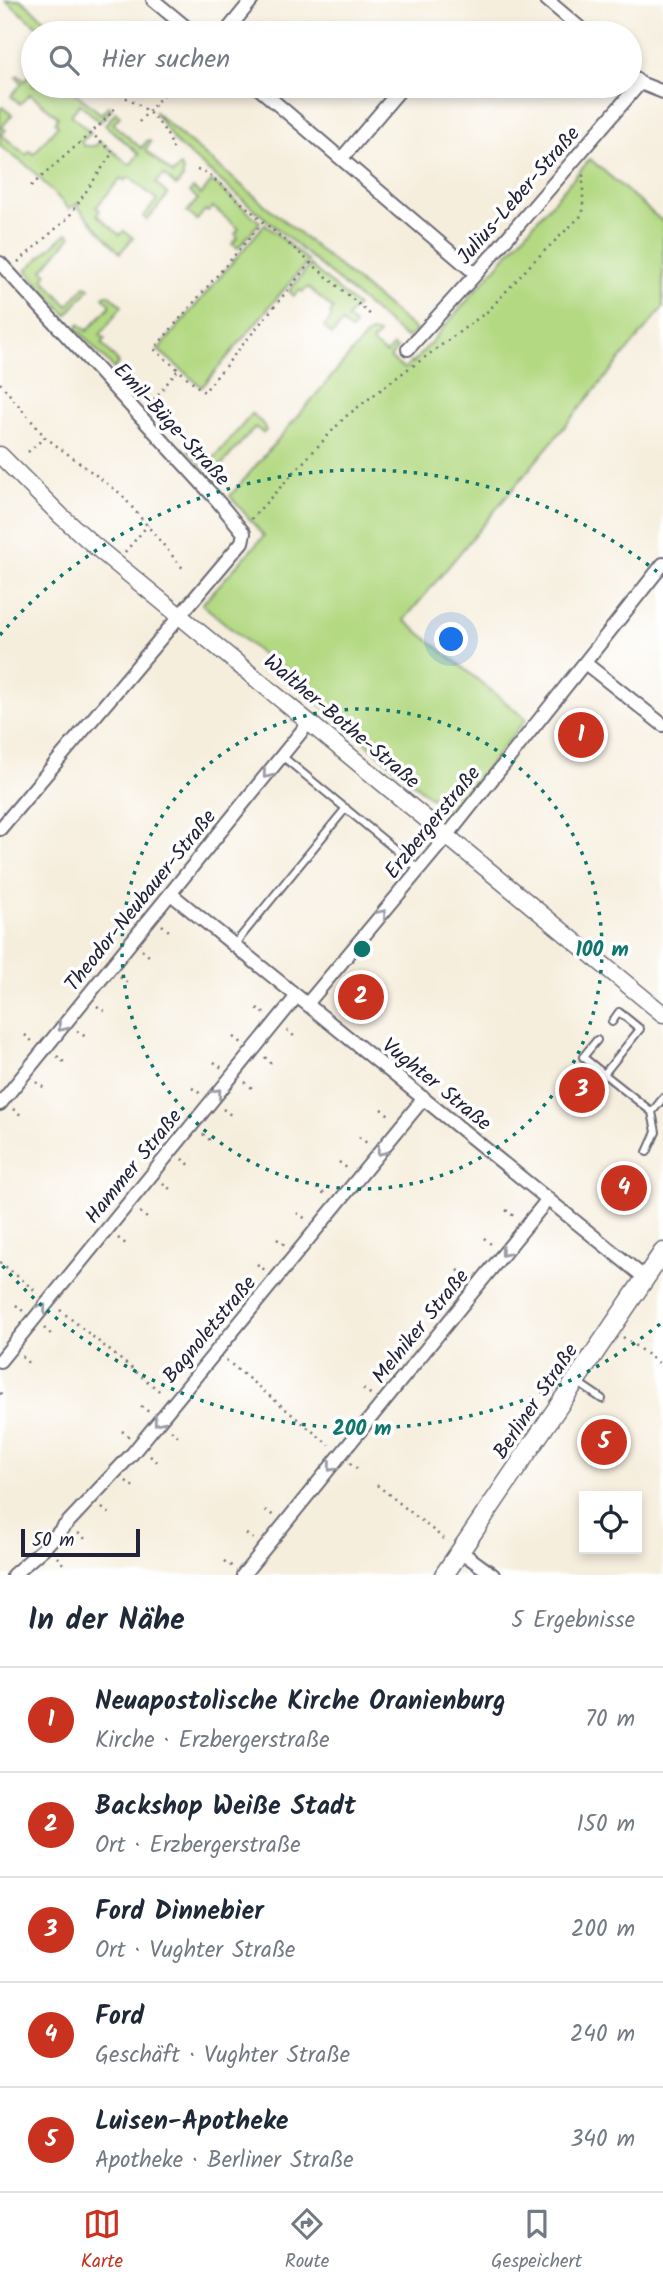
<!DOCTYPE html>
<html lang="de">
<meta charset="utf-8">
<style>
:root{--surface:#fff;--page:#f6f6f7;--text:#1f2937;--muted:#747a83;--line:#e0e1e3;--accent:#c8321e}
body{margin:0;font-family:Kalam,sans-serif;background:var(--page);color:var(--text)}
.controls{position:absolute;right:21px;bottom:21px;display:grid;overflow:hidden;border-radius:0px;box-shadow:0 4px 10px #0003}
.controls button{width:63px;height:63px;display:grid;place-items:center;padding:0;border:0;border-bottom:2px solid var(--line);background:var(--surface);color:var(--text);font:35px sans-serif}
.scale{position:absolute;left:21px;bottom:18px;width:119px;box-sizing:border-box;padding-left:7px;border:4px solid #22223b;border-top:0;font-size:19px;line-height:24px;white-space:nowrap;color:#22223b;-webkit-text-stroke:5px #fff;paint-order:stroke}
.you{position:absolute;left:452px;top:640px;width:24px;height:24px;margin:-18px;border:5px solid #fff;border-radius:50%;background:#1a73e8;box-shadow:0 0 0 10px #1a73e833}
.badge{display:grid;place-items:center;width:46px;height:46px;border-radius:50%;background:var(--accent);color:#fff;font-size:23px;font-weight:700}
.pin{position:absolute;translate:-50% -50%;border:4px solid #fff;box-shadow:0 2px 7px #0006}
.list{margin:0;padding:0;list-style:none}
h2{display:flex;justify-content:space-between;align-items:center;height:91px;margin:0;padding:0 28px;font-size:30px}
h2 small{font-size:23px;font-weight:400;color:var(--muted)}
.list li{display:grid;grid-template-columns:46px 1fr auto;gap:21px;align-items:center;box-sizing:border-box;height:105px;padding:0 28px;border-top:2px solid var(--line)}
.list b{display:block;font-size:26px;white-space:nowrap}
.list p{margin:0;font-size:23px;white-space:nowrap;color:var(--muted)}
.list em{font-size:23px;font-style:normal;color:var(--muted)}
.icon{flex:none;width:38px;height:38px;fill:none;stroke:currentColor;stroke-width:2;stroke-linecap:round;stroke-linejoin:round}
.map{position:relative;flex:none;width:663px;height:1575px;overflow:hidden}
.search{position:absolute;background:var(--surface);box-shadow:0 4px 10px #0003;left:21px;right:21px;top:21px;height:77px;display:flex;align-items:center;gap:18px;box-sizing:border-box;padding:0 24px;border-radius:38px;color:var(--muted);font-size:26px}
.sheet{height:616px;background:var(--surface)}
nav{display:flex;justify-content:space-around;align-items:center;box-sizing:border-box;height:98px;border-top:2px solid var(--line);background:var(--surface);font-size:19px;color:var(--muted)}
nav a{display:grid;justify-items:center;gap:4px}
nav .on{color:var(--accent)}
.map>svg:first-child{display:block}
</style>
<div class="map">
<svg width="663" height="1575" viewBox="0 0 663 1575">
<rect width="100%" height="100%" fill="#fff"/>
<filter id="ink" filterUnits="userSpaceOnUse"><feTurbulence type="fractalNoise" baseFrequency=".0143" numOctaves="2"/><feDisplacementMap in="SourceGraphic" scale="14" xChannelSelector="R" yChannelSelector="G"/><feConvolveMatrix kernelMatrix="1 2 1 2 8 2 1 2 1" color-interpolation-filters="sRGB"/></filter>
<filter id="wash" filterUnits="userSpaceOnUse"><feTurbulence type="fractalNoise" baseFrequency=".00686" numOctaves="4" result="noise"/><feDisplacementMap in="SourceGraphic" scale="28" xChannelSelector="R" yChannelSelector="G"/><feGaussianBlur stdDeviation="1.57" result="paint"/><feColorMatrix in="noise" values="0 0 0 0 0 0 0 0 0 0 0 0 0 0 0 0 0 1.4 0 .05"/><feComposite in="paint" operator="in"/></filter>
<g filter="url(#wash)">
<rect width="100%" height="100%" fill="#f6eedd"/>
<path fill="#b3d982" stroke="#6a7e5e" stroke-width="2" d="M5,0H21L61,33H45Z
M33,71V86H77L73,91L101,114L108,106L112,109L100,122L80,104L71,115L91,133L81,142L84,146H95L100,141L130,165L139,154L105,125L116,112L120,116L113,124L141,148L148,140L151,142L145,150L173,174L180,166L183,170V178L176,186L164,175L156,183L168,195L147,220L143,217L157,200L129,177L125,181L121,178L96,207L100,210L97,215L120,235L124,231L133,238L120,253L77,206L78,203L69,209L31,169L0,146V110L2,107L12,115L2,127L6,130L2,135L26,155L30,151L34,154L58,125L55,122L58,117L30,94L20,104L11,96L22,83L16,77L18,75L25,81Z
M154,111L182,136L417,331L406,338L176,143Z
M590,159L663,222V308L404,620L526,719L450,814L202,604L264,536L230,496L365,337L372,332L379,334L372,343L386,354L393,346L397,349L390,358L404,369L411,362L413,363Z
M212,181L260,222L238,248L232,244L238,237L235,234L239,229L213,207L208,212L205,210L197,220L187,212L198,199L190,192L193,188L201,195Z
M265,224L308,261L202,387L158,350Z
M67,233L71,236L43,270L47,274L43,279L68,306L85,286L90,288L67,315L26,270Z
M310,265L357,306L347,318L355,325L351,330L342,323L332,335L324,327L332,317L330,314L333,309L308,287L303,292L300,290L294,296L289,291Z
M106,295H110L122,306L100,335L105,339L102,344L119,363L114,369L76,328L79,324L87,331L111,305L103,297Z
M252,414L263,424L266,431L263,433L255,427L216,471L224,478L219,484L188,451L193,444L204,457L207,454L213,459Z"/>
</g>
<g filter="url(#ink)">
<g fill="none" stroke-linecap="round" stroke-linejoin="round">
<g stroke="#6c6974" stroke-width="10">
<path id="service" d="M282,756L419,869
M234,945L346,808
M612,1022L619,1012L640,1029L604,1074L652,1112L656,1132L647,1152
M597,1040L583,1057L604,1074
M652,1112L663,1098
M577,1382L602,1399"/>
</g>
<g stroke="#6c6974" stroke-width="16">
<path id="minor" d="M153,0L193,33
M547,0L586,33
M225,33L252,0
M630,74L640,83L663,92
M256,86L476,274
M342,158L399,91
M0,263L216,499L244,533L242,542L0,829
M408,349L476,274L640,83
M585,663L663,725
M171,894L645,1278
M307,1004L447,836L663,564
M0,1104L310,721
M0,1361L297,996
M460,1551L493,1575
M13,1575L44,1548L132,1454L424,1098
M243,1575L548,1199"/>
</g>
<g stroke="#6c6974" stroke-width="19">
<path id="tertiary" d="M0,455L61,516L96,547L663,1014"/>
</g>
<g stroke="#6c6974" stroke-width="21">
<path id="secondary" d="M444,1575L663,1252"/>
</g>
<path stroke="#6c6974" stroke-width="2.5" stroke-dasharray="2 5" stroke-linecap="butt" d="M99,90C133,94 164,118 174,151
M139,122L171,86
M197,170L206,172L372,316
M31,186L102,123L118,105
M263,222L154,349L204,392L310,263
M18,262L68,218L113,152L91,133
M413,366L488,311L534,261L583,214V173
M0,383L45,437L121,494L185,571
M149,405L178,370
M28,452L45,437
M251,519L345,417L413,365
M125,552L148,525
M162,925L170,932
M142,950L150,957
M120,977L129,984
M97,1006L106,1012
M257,1008L265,1014
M287,1030L295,1037
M77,1031L86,1037
M25,1035L33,1042
M234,1037L242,1043
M57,1056L65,1063
M265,1057L272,1065
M214,1062L222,1068
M36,1082L45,1088
M245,1082L253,1089
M192,1088L201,1094
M13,1109L22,1116
M223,1109L231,1115
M381,1109L392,1117
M172,1113L181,1120
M203,1134L211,1141
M359,1137L367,1143
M182,1159L191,1166
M339,1162L347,1168
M163,1183L171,1190
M317,1188L326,1195
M506,1210L515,1217
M140,1212L148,1219
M297,1213L306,1219
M118,1238L127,1245
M484,1238L492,1245
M277,1239L285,1245
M0,1262L38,1293
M257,1264L265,1270
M458,1270L467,1277
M236,1289L245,1296
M435,1299L443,1306
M16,1305L24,1312
M60,1310L163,1394
M213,1318L222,1325
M44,1328L52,1335
M411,1329L419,1336
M623,1337L663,1366
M22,1356L29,1364
M387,1359L396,1365
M226,1360L329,1445
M175,1362L181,1367
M363,1389L372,1395
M0,1393L3,1395
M141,1406L150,1413
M338,1419L347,1426
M171,1430L179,1437
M122,1431L130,1437
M150,1456L158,1462
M350,1463L359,1470
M126,1481L136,1489
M377,1485L448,1542
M102,1508L112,1516
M265,1510L274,1516
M78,1533L88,1541
M246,1534L255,1540
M57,1557L64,1565
M224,1561L233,1567"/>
<use href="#service" stroke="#fff" stroke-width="6"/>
<use href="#minor" stroke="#fff" stroke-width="12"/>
<use href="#tertiary" stroke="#fff" stroke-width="16"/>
<use href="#secondary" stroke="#fff" stroke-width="18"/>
</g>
<defs><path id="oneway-chevron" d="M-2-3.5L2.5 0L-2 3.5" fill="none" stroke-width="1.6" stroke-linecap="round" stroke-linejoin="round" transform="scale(1.75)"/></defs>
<g stroke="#9c9ca7">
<use href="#oneway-chevron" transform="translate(267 774) rotate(129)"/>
<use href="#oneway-chevron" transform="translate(382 914) rotate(-50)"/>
<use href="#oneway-chevron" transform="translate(62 1027) rotate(129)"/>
<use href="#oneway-chevron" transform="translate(217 1093) rotate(-51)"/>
<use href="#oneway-chevron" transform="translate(381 1151) rotate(129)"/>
<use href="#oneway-chevron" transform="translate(505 1252) rotate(129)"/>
<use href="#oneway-chevron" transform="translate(42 1308) rotate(-51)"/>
<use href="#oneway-chevron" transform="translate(158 1421) rotate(129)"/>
<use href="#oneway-chevron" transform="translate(332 1467) rotate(129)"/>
</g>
</g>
<g fill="none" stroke="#0f766e" stroke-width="3.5" stroke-dasharray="3.5 7">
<circle cx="362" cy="949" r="240"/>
<path d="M660 1324A479 479 0 0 1 0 1263M0 635A479 479 0 0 1 660 574"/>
</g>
<g text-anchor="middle" stroke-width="7" stroke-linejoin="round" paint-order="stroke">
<g font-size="21" fill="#22223b" stroke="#fff">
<text transform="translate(518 195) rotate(-49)" y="7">Julius-Leber-Straße</text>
<text transform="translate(172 424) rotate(47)" y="7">Emil-Büge-Straße</text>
<text transform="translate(342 721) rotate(40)" y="7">Walther-Bothe-Straße</text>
<text transform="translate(432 822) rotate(-51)" y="7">Erzbergerstraße</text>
<text transform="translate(140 900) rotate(-51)" y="7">Theodor-Neubauer-Straße</text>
<text transform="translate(437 1084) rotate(39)" y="7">Vughter Straße</text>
<text transform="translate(133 1166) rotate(-51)" y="7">Hammer Straße</text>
<text transform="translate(420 1326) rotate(-51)" y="7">Melniker Straße</text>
<text transform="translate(209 1329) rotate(-50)" y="7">Bagnoletstraße</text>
<text transform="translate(535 1401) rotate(-56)" y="7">Berliner Straße</text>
</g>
</g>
<circle cx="362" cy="949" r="10" fill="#0f766e" stroke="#fff" stroke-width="3.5"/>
<g font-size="21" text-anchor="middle" font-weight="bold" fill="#0f766e" stroke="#fff" stroke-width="7" stroke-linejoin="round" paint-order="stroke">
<text x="602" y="956">100 m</text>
<text x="362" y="1435">200 m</text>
</g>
</svg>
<div class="controls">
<button><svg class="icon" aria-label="locate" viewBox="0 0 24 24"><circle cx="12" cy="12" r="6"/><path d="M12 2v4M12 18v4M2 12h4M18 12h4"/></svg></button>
</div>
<div class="scale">50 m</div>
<div class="you"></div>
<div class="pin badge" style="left:581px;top:735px">1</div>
<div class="pin badge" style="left:361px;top:997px">2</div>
<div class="pin badge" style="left:582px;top:1090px">3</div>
<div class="pin badge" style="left:624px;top:1188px">4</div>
<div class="pin badge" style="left:604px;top:1442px">5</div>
<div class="search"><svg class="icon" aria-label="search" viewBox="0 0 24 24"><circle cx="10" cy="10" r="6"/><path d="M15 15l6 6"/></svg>Hier suchen</div>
</div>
<section class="sheet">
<h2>In der Nähe<small>5 Ergebnisse</small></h2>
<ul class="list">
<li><span class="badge">1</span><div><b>Neuapostolische Kirche Oranienburg</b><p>Kirche · Erzbergerstraße</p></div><em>70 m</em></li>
<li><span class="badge">2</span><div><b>Backshop Weiße Stadt</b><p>Ort · Erzbergerstraße</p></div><em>150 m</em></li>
<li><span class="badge">3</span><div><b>Ford Dinnebier</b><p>Ort · Vughter Straße</p></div><em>200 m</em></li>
<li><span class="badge">4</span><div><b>Ford</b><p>Geschäft · Vughter Straße</p></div><em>240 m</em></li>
<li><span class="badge">5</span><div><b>Luisen-Apotheke</b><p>Apotheke · Berliner Straße</p></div><em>340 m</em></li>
</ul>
</section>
<nav>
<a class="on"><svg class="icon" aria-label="map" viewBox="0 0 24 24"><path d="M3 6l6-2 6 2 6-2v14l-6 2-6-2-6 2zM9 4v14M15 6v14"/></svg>Karte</a>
<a><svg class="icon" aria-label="directions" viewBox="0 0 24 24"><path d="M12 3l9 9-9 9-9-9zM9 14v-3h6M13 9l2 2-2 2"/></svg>Route</a>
<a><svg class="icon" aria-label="saved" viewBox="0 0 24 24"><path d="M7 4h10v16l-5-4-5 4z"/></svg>Gespeichert</a>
</nav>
